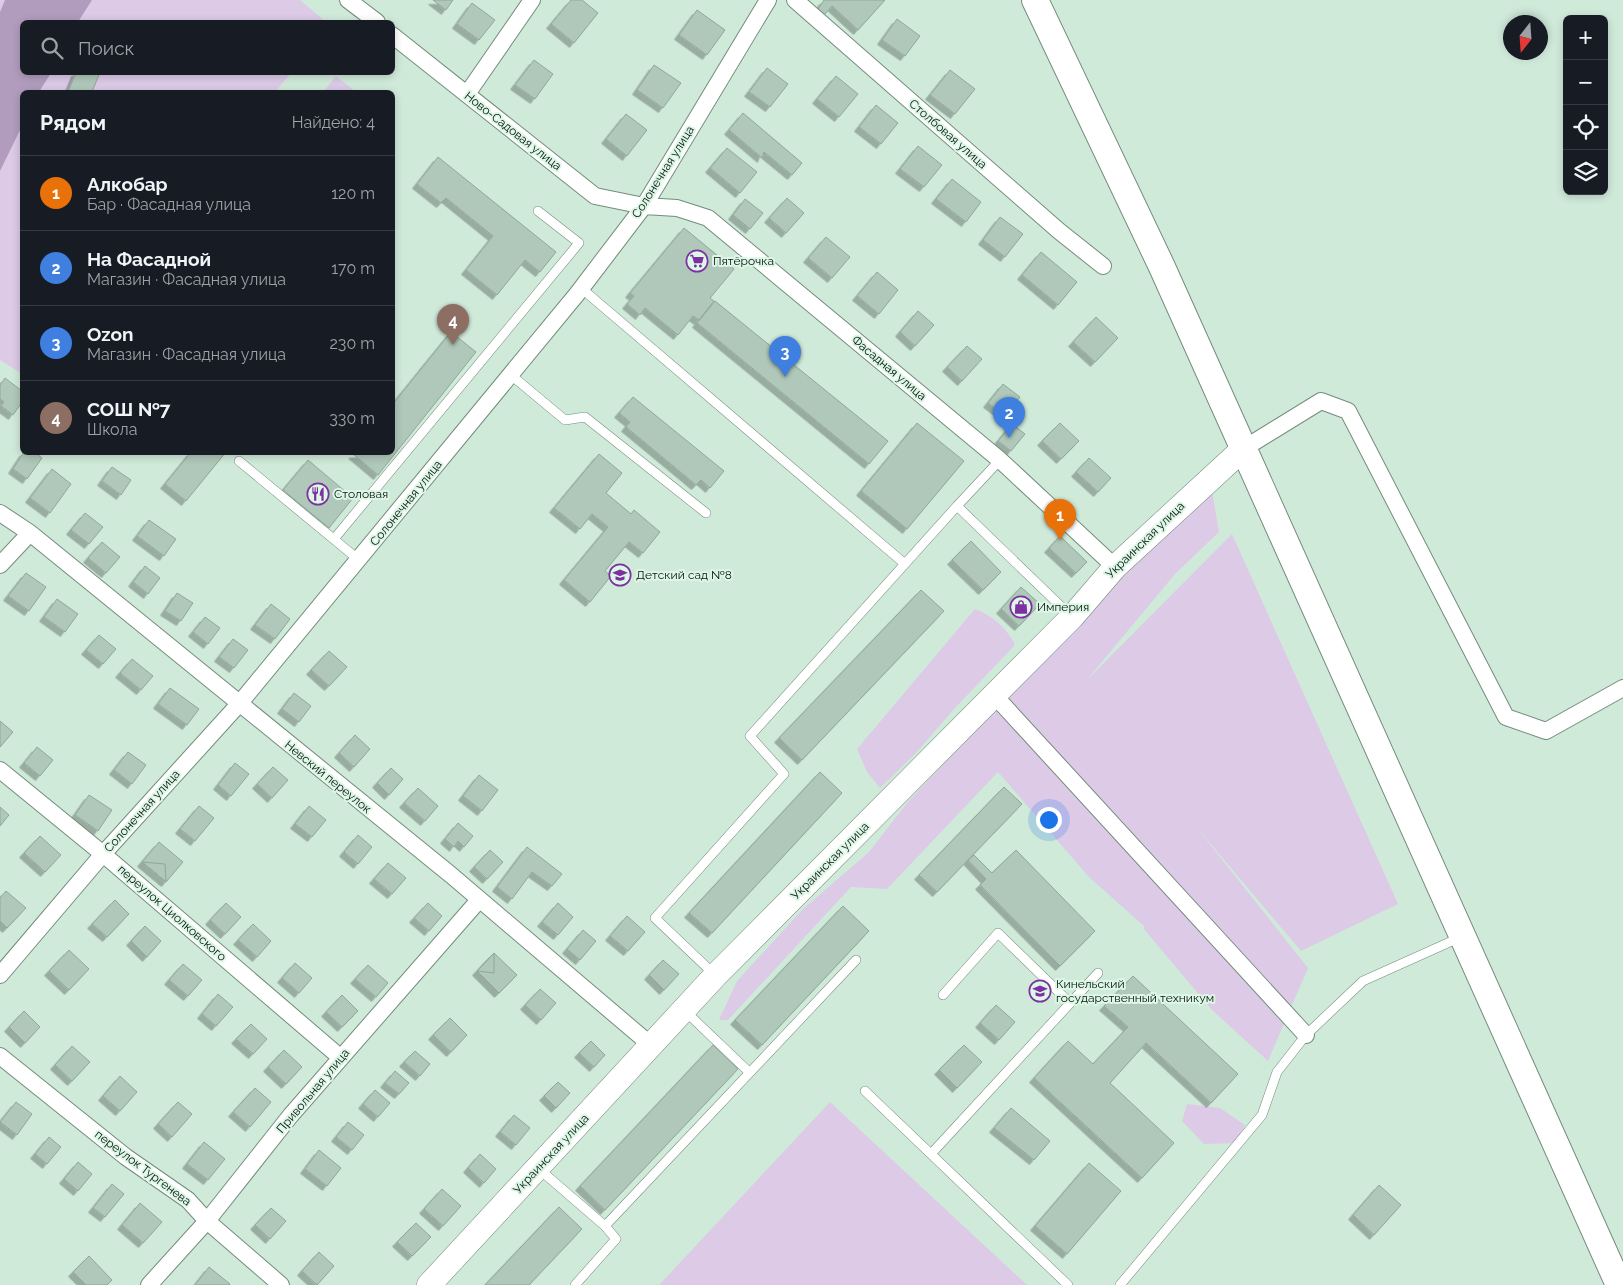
<!DOCTYPE html>
<html lang="ru">
<meta charset="utf-8">
<style>
:root{--surface:#171b24;--page:#242831;--text:#f1f3f6;--muted:#9ea1a6;--line:#363941;--accent:#2563eb}
body{margin:0;font-family:Raleway,sans-serif;background:var(--page);color:var(--text)}
.controls{position:absolute;right:15px;top:15px;display:grid;overflow:hidden;border-radius:8px;box-shadow:0 2px 8px #0003}
.controls button{width:45px;height:45px;display:grid;place-items:center;padding:0;border:0;border-bottom:1px solid var(--line);background:var(--surface);color:var(--text);font:25px sans-serif}
.compass{position:absolute;left:1503px;top:15px;width:45px;height:45px;border-radius:50%;background:var(--surface);box-shadow:0 2px 8px #0003;rotate:197deg}
.you{position:absolute;left:1048px;top:819px;width:18px;height:18px;margin:-12px;border:4px solid #fff;border-radius:50%;background:#1a73e8;box-shadow:0 0 0 8px #1a73e833}
.badge{display:grid;place-items:center;width:32px;height:32px;border-radius:50%;background:var(--accent);color:#fff;font-size:16px;font-weight:700}
.pin{position:absolute;translate:-50% -41px;filter:drop-shadow(0 1px 2px #0008)}
.pin::after{content:'';position:absolute;top:26px;width:18px;height:15px;background:inherit;clip-path:polygon(0 0,100% 0,50% 100%)}
.list{margin:0;padding:0;list-style:none}
h2{display:flex;justify-content:space-between;align-items:center;height:65px;margin:0;padding:0 20px;font-size:21px}
h2 small{font-size:16px;font-weight:400;color:var(--muted)}
.list li{display:grid;grid-template-columns:32px 1fr auto;gap:15px;align-items:center;box-sizing:border-box;height:75px;padding:0 20px;border-top:1px solid var(--line)}
.list b{display:block;font-size:19px;white-space:nowrap}
.list p{margin:0;font-size:16px;white-space:nowrap;color:var(--muted)}
.list em{font-size:16px;font-style:normal;color:var(--muted)}
.icon{flex:none;width:28px;height:28px;fill:none;stroke:currentColor;stroke-width:2;stroke-linecap:round;stroke-linejoin:round}
.map{position:relative;flex:none;width:1623px;height:1285px;overflow:hidden}
.search{position:absolute;background:var(--surface);box-shadow:0 2px 8px #0003;left:20px;top:20px;width:375px;height:55px;display:flex;align-items:center;gap:12px;box-sizing:border-box;padding:0 18px;border-radius:8px;color:var(--muted);font-size:19px}
.panel{position:absolute;background:var(--surface);box-shadow:0 2px 8px #0003;left:20px;top:90px;width:375px;height:365px;border-radius:8px}
.map>svg:first-child{display:block}
</style>
<div class="map">
<svg width="1623" height="1285" viewBox="0 0 1623 1285">
<defs>
<filter id="shadow"><feDropShadow dx="-4.5" dy="4.5" stdDeviation="0" flood-color="#0004"/></filter>
</defs>
<rect width="100%" height="100%" fill="#d0eada"/>
<path fill="#dccae7" d="M0,0H300L326,22H22V72L291,73L275,92H22V374L0,360Z
M336,76L356,92H323Z
M1210,480L1219,532L1175,574L1086,681L1232,534L1398,904L1301,951L1193,823L1308,968L1268,1061L1212,1010L1143,928L1145,927L1089,877L998,772L887,889L851,887L728,1020H719L737,981L802,910L869,852L907,803Z
M975,609C993,616 1007,628 1015,645L954,709L915,754L880,788L867,772L857,749Z
M830,1102L1027,1285H659Z
M1187,1104L1220,1108L1245,1125L1236,1143L1204,1144L1182,1121Z"/>
<path fill="#b19cbd" d="M5,0H92L78,22H22V72L51,73L39,92H22V126L0,171V12Z"/>
<path fill="#afc8b9" stroke="#8fa798" filter="url(#shadow)" d="M433,0H453L446,10Z
M571,0H582L598,13L574,43L551,24Z
M824,0H885L858,30L832,6L824,15L818,9Z
M472,3L495,20L479,40L457,24Z
M697,10L725,30L707,55L679,35Z
M897,19L920,36L905,56L882,40Z
M534,60L553,74L535,99L515,85Z
M654,65L681,83L663,108L637,90Z
M767,68L788,84L770,107L749,92Z
M950,70L975,89L955,114L930,95Z
M76,72H100L92,92H68Z
M836,76L858,94L839,117L817,99Z
M876,105L898,123L881,144L859,127Z
M743,113L802,163L792,175L764,152L762,158L729,130Z
M626,114L647,130L627,156L606,139Z
M918,146L942,165L924,187L900,169Z
M727,148L757,172L740,193L710,168Z
M438,157L556,252L540,272L525,260L497,295L466,270L493,236L446,198L441,203L417,184Z
M952,179L981,202L966,222L936,199Z
M787,198L804,213L786,233L769,218Z
M745,199L763,213L750,229L733,215Z
M1000,217L1023,234L1005,257L983,240Z
M684,228L734,269L710,298L714,301L699,320L693,316L678,335L645,308L640,315L627,304L634,296L630,293Z
M826,237L850,257L832,278L808,258Z
M1041,252L1077,282L1058,305L1022,275Z
M877,272L898,290L879,314L857,296Z
M715,301L888,441L869,464L697,323Z
M918,311L934,325L915,346L900,332Z
M1096,317L1118,338L1095,362L1073,342Z
M451,332L476,352L378,475L353,454L392,452V405Z
M967,346L982,359L962,381L947,367Z
M5,378L22,391V402L13,415L1,406L4,402L0,399V385Z
M1003,384L1020,397L1005,416L988,403Z
M633,397L724,471L710,488L701,480L696,485L626,427L630,422L619,413Z
M917,423L964,461L907,529L861,491Z
M1060,423L1079,441L1061,459L1042,441Z
M1012,424L1025,434L1011,451L998,441Z
M24,452H34L42,458L27,479L13,469Z
M191,452H226L186,501L165,484Z
M599,454L622,473L606,493L631,514L634,510L660,532L643,553L629,542L605,571L611,576L590,602L564,580L608,527L592,514L580,529L554,508Z
M1089,458L1111,478L1098,492L1076,472Z
M308,460L353,498L329,528L283,490Z
M112,467L131,480L121,495L102,481Z
M52,469L71,484L50,513L30,498Z
M85,513L103,527L89,544L71,530Z
M149,520L176,539L164,556L137,536Z
M1060,536L1087,562L1076,573L1049,548Z
M971,541L1001,572L983,590L952,560Z
M102,542L120,557L106,573L88,558Z
M145,566L160,578L148,594L133,582Z
M26,573L46,587L29,611L8,596Z
M1021,587L1040,604L1019,626L1001,609Z
M921,590L944,611L802,760L779,738Z
M177,593L193,603L181,621L165,611Z
M57,599L78,614L65,632L44,617Z
M271,604L290,619L275,639L255,625Z
M205,617L220,628L208,644L193,632Z
M99,635L116,649L103,664L86,650Z
M233,639L248,650L234,668L219,657Z
M329,651L347,667L329,686L311,670Z
M132,659L153,676L141,690L120,673Z
M170,688L199,709L187,725L158,704Z
M294,693L311,706L299,722L282,709Z
M0,721L13,732L0,747Z
M355,735L370,749L354,767L339,753Z
M37,747L53,760L40,776L24,763Z
M128,752L146,765L132,784L114,770Z
M235,763L249,774L231,796L218,785Z
M273,767L288,780L272,798L257,784Z
M391,768L403,779L389,795L377,783Z
M820,772L842,793L712,933L689,913Z
M479,775L498,790L482,811L463,796Z
M1004,787L1022,804L937,892L919,875Z
M418,788L438,806L425,821L404,803Z
M89,795L112,810L98,831L75,815Z
M199,806L214,818L195,841L180,829Z
M309,806L326,820L312,837L295,824Z
M0,807L9,815L0,826Z
M458,823L473,836L464,847L458,841L454,847L445,839Z
M358,835L372,847L358,864L344,852Z
M40,836L61,855L45,872L24,853Z
M159,842L183,862L166,882L142,862Z
M527,847L562,874L552,886L532,872L512,899L497,887Z
M490,850L503,862L487,879L474,867Z
M1016,850L1095,931L1060,966L980,885L986,879L968,860L974,855L992,873Z
M142,862L165,864L166,882Z
M388,863L406,878L392,894L374,879Z
M6,891L26,908L7,928L0,921V898Z
M115,900L129,914L107,937L92,924Z
M226,903L241,917L225,934L210,920Z
M428,903L442,916L429,931L414,918Z
M558,903L573,917L558,935L542,922Z
M843,906L869,931L762,1045L735,1020Z
M627,916L645,932L628,951L610,936Z
M253,924L271,941L257,957L238,940Z
M145,926L161,941L147,957L131,941Z
M583,930L596,941L580,960L567,949Z
M69,950L89,969L69,990L49,971Z
M494,953L517,975L499,993L477,971Z
M494,953V973L477,971Z
M663,960L679,974L664,990L649,975Z
M295,963L312,978L299,993L282,978Z
M183,964L202,980L188,996L169,980Z
M368,965L388,983L376,997L355,979Z
M1133,976L1238,1074L1211,1103L1146,1043L1110,1083L1174,1143L1142,1178L1034,1078L1068,1041L1093,1064L1128,1027L1104,1006Z
M540,989L556,1003L541,1020L525,1005Z
M218,994L233,1007L216,1026L202,1014Z
M342,995L358,1011L342,1027L326,1012Z
M996,1005L1015,1022L999,1040L980,1023Z
M24,1011L40,1027L25,1043L9,1027Z
M450,1018L467,1035L451,1052L433,1035Z
M251,1024L267,1039L253,1054L236,1039Z
M591,1041L605,1055L594,1067L579,1053Z
M713,1045L738,1069L605,1210L580,1186Z
M964,1045L982,1062L957,1088L939,1070Z
M72,1046L90,1062L72,1081L55,1065Z
M284,1050L302,1067L286,1084L268,1067Z
M415,1051L430,1064L420,1076L404,1062Z
M395,1071L409,1083L399,1094L385,1083Z
M120,1076L137,1092L120,1111L103,1096Z
M558,1082L570,1093L556,1108L544,1096Z
M255,1088L271,1102L250,1127L233,1112Z
M375,1090L390,1103L378,1117L363,1104Z
M16,1102L32,1114L17,1135L0,1122Z
M178,1102L192,1114L172,1137L158,1124Z
M1011,1108L1050,1141L1034,1160L994,1128Z
M514,1115L530,1128L516,1145L500,1132Z
M348,1122L364,1135L352,1150L336,1137Z
M49,1137L61,1147L47,1164L35,1154Z
M204,1142L225,1159L208,1180L187,1164Z
M319,1150L341,1168L327,1186L305,1169Z
M480,1154L496,1169L484,1183L468,1168Z
M78,1162L92,1174L78,1191L64,1179Z
M1089,1163L1121,1191L1067,1254L1035,1226Z
M112,1184L124,1194L105,1217L93,1208Z
M1379,1185L1401,1205L1374,1235L1353,1215Z
M442,1189L461,1206L443,1226L424,1209Z
M140,1203L162,1222L143,1243L122,1225Z
M559,1207L582,1229L529,1285H485Z
M271,1208L286,1221L270,1239L255,1225Z
M416,1223L431,1237L412,1256L397,1242Z
M319,1252L334,1266L317,1285L302,1271Z
M89,1256L112,1280L107,1285H86L73,1272Z
M209,1267L230,1284L229,1285H195Z"/>
<g fill="none" stroke-linecap="round" stroke-linejoin="round">
<g stroke="#748c7d" stroke-width="10">
<path id="service" d="M581,288L905,564
M511,375L565,420L585,417L706,513
M1000,460L957,506L1072,617
M239,461L359,560
M334,539L579,243L538,211
M715,975L655,918L784,774L750,736L957,506
M943,995L998,933L1070,1003
M684,1010L749,1072
M865,1091L1068,1285
M931,1154L1098,973
M539,1169L605,1226
M575,1285L616,1239L605,1226L856,960
M1120,1285L1262,1115L1277,1072L1306,1035L1363,981L1461,937"/>
</g>
<g stroke="#748c7d" stroke-width="18">
<path id="minor" d="M348,0L377,22
M795,0L1059,231L1103,266
M392,35L595,196L644,206L677,208L708,218L1000,460L1115,567
M467,94L532,0
M1243,449L1321,401L1348,411L1506,717L1546,731L1623,688
M0,513L30,533L451,875L652,1046
M0,565L30,533
M994,695L1306,1035
M0,770L103,854L341,1058
M0,975L103,854L239,704L577,294L644,206L768,0
M0,1056L126,1157L188,1200L207,1221L281,1285
M149,1285L207,1221L291,1115L479,900"/>
</g>
<g stroke="#748c7d" stroke-width="25">
<path id="secondary" d="M429,1285L715,976L1072,617L1115,567L1243,449"/>
</g>
<g stroke="#748c7d" stroke-width="28">
<path id="primary" d="M1035,0L1162,267L1619,1285"/>
</g>
<use href="#service" stroke="#fff" stroke-width="9"/>
<use href="#minor" stroke="#fff" stroke-width="16"/>
<use href="#secondary" stroke="#fff" stroke-width="24"/>
<use href="#primary" stroke="#fff" stroke-width="26"/>
</g>
<defs>
<g id="supermarket-ring" transform="scale(1.125)"><circle r="9.5" fill="#ddf7e7" stroke="#7d30a1" stroke-width="1.5"/><path d="M-6-5.5h2.5l.6 2H6L4.5 2H-2.5L-4.4-4H-6ZM-1.5 3.2a1.3 1.3 0 1 0 .1 0ZM3 3.2a1.3 1.3 0 1 0 .1 0Z" fill="#7d30a1"/></g>
<g id="restaurant-ring" transform="scale(1.125)"><circle r="9.5" fill="#ddf7e7" stroke="#7d30a1" stroke-width="1.5"/><path d="M-5-6h1v4h1v-4h1v4h1v-4h1v5L-1.5 .5V6h-2V.5L-5-1ZM5-6V6H3V1.5H1.5Q1.5-4 5-6Z" fill="#7d30a1"/></g>
<g id="school-ring" transform="scale(1.125)"><circle r="9.5" fill="#ddf7e7" stroke="#7d30a1" stroke-width="1.5"/><path d="M0-5L7-2L0 1L-7-2ZM-4 1L0 2.5L4 1V4Q0 6-4 4Z" fill="#7d30a1"/></g>
<g id="shop-ring" transform="scale(1.125)"><circle r="9.5" fill="#ddf7e7" stroke="#7d30a1" stroke-width="1.5"/><path d="M-5-2.5h2.3a2.7 3.5 0 0 1 5.4 0H5L5.5 6h-11ZM-1.5-2.5h3a1.5 2.3 0 0 0-3 0Z" fill="#7d30a1"/></g>
<g id="university-ring" transform="scale(1.125)"><circle r="9.5" fill="#ddf7e7" stroke="#7d30a1" stroke-width="1.5"/><path d="M0-5L7-2L0 1L-7-2ZM-4 1L0 2.5L4 1V4Q0 6-4 4Z" fill="#7d30a1"/></g>
</defs>
<g fill-rule="evenodd">
<use href="#supermarket-ring" x="697" y="261"/>
<use href="#restaurant-ring" x="318" y="494"/>
<use href="#school-ring" x="620" y="575"/>
<use href="#shop-ring" x="1021" y="607"/>
<use href="#university-ring" x="1040" y="991"/>
</g>
<g text-anchor="middle" stroke-width="4" stroke-linejoin="round" paint-order="stroke">
<g font-size="12" fill="#09120d" stroke="#ddf7e7">
<text transform="translate(513 131) rotate(38)" y="4">Ново-Садовая улица</text>
<text transform="translate(948 134) rotate(41)" y="4">Столбовая улица</text>
<text transform="translate(663 172) rotate(-58)" y="4">Солонечная улица</text>
<text transform="translate(889 368) rotate(40)" y="4">Фасадная улица</text>
<text transform="translate(406 503) rotate(-51)" y="4">Солонечная улица</text>
<text transform="translate(1145 540) rotate(-44)" y="4">Украинская улица</text>
<text transform="translate(328 777) rotate(39)" y="4">Невский переулок</text>
<text transform="translate(142 811) rotate(-48)" y="4">Солонечная улица</text>
<text transform="translate(830 861) rotate(-45)" y="4">Украинская улица</text>
<text transform="translate(172 913) rotate(41)" y="4">переулок Циолковского</text>
<text transform="translate(313 1091) rotate(-50)" y="4">Привольная улица</text>
<text transform="translate(551 1154) rotate(-47)" y="4">Украинская улица</text>
<text transform="translate(143 1168) rotate(37)" y="4">переулок Тургенева</text>
</g>
<g font-size="12" fill="#09120d" stroke="#ddf7e7" text-anchor="start">
<text x="713" y="265">Пятёрочка</text>
<text x="334" y="498">Столовая</text>
<text x="636" y="579">Детский сад №8</text>
<text x="1037" y="611">Империя</text>
<text x="1056" y="988">Кинельский<tspan x="1056" dy="14">государственный техникум</tspan></text>
</g>
</g>
</svg>
<div class="controls">
<button>+</button>
<button>−</button>
<button><svg class="icon" aria-label="locate" viewBox="0 0 24 24"><circle cx="12" cy="12" r="6"/><path d="M12 2v4M12 18v4M2 12h4M18 12h4"/></svg></button>
<button><svg class="icon" aria-label="layers" viewBox="0 0 24 24"><path d="M12 4l9 5-9 5-9-5zM3 14l9 5 9-5"/></svg></button>
</div>
<svg class="compass" viewBox="-18 -18 36 36"><path d="M0-13l5 13h-10z" fill="#e53935"/><path d="M0 13l5-13h-10z" fill="#9ea1a6"/></svg>
<div class="you"></div>
<div class="pin badge" style="left:1060px;top:540px;background:#e8710a">1</div>
<div class="pin badge" style="left:1009px;top:438px;background:#3f7fe0">2</div>
<div class="pin badge" style="left:785px;top:377px;background:#3f7fe0">3</div>
<div class="pin badge" style="left:453px;top:345px;background:#8d6e63">4</div>
<div class="search"><svg class="icon" aria-label="search" viewBox="0 0 24 24"><circle cx="10" cy="10" r="6"/><path d="M15 15l6 6"/></svg>Поиск</div>
<section class="panel">
<h2>Рядом<small>Найдено: 4</small></h2>
<ul class="list">
<li><span class="badge" style="background:#e8710a">1</span><div><b>Алкобар</b><p>Бар · Фасадная улица</p></div><em>120 m</em></li>
<li><span class="badge" style="background:#3f7fe0">2</span><div><b>На Фасадной</b><p>Магазин · Фасадная улица</p></div><em>170 m</em></li>
<li><span class="badge" style="background:#3f7fe0">3</span><div><b>Ozon</b><p>Магазин · Фасадная улица</p></div><em>230 m</em></li>
<li><span class="badge" style="background:#8d6e63">4</span><div><b>СОШ №7</b><p>Школа</p></div><em>330 m</em></li>
</ul>
</section>
</div>
